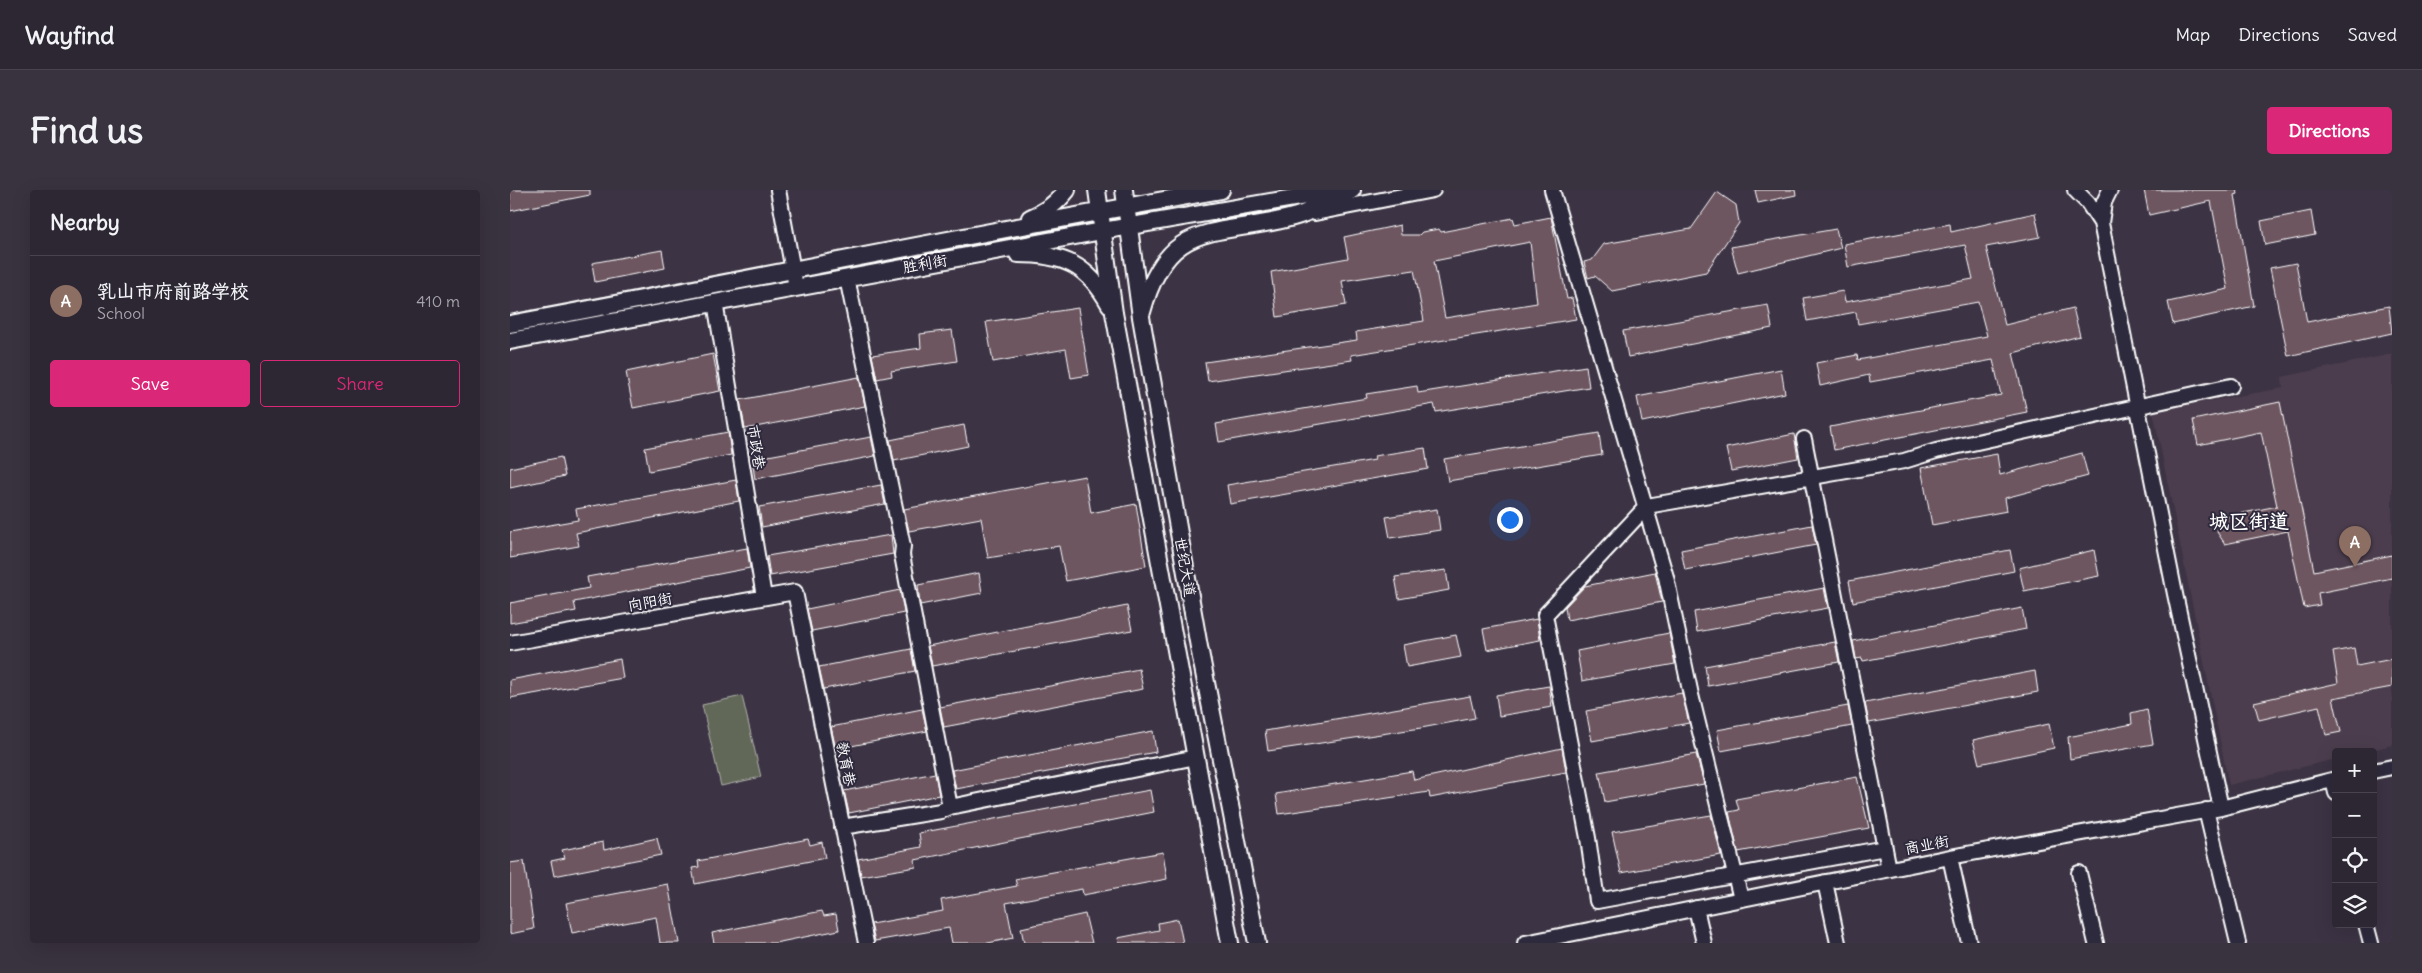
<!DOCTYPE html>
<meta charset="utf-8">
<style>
:root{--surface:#2d2633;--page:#39323f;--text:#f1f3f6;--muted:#a7a5ac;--line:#48434e;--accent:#db2777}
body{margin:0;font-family:Delius,"LXGW WenKai TC",sans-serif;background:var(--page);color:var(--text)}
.controls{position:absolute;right:15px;bottom:15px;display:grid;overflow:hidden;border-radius:5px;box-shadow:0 5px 20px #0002}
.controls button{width:45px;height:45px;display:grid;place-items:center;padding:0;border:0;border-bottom:1px solid var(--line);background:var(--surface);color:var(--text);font:25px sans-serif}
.you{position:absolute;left:999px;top:329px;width:18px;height:18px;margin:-12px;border:4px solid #fff;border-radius:50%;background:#1a73e8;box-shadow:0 0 0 8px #1a73e833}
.badge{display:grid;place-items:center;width:32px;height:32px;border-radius:50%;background:var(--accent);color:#fff;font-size:16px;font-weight:700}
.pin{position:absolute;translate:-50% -41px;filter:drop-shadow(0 1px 2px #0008)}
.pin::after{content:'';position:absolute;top:26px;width:18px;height:15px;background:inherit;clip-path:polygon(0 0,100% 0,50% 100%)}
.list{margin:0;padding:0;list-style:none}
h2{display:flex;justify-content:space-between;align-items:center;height:65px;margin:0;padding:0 20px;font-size:21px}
h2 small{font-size:16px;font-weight:400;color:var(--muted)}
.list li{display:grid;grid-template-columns:32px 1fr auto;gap:15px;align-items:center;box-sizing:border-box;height:90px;padding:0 20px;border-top:1px solid var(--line)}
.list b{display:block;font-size:19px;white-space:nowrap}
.list p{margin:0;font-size:16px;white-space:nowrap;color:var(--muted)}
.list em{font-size:16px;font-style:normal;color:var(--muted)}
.actions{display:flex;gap:10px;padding:15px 20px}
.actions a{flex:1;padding:11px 0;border:1px solid var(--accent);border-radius:5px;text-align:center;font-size:18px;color:var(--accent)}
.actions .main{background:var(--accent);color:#fff}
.icon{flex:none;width:28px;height:28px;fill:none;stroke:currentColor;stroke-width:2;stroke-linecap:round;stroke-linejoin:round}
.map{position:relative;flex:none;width:1882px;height:753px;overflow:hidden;border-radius:5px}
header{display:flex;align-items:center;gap:30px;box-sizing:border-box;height:70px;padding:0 25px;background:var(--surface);border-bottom:1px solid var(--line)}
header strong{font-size:24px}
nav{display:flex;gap:28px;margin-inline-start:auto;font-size:18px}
.intro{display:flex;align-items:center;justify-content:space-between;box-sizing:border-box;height:120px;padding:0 30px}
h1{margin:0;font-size:35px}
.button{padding:12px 22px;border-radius:5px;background:var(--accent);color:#fff;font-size:18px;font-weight:700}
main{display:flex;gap:30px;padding:0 30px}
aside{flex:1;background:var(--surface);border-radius:5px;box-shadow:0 5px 20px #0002}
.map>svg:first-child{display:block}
</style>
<header>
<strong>Wayfind</strong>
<nav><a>Map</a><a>Directions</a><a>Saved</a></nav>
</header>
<div class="intro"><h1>Find us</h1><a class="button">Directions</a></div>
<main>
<aside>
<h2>Nearby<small></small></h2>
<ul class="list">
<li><span class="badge" style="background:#8d6e63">A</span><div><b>乳山市府前路学校</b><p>School</p></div><em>410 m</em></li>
</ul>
<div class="actions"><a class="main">Save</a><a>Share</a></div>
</aside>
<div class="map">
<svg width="1882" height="753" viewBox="0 0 1882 753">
<rect width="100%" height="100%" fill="#3c3344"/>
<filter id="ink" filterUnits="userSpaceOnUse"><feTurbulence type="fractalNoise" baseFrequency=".02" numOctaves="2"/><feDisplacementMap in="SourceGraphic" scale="10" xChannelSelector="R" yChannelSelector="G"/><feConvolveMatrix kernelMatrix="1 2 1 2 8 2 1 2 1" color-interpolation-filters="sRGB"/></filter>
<g filter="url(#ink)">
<path fill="#4b3e4d" d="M1882,164V555L1855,562H1826V569L1719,595L1643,221L1773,198L1772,187Z"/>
<path fill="#626759" stroke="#b0b3ac" d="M232,506L251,587L211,596L192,515Z"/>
<path fill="#6e5661" stroke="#fff" fill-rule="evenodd" d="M0,0H80V5L0,21Z
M1245,0H1285L1286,5L1248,13Z
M1634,0H1727L1728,4L1725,5L1744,116L1663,134L1658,112L1718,99L1701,11L1639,25Z
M1207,2L1226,15L1229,33L1196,82L1102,101L1085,86L1078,88L1074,72L1082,70L1094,54L1181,39Z
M1801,21L1805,45L1755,55L1751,31Z
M1525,23L1530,47L1476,57L1495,135L1563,118L1570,146L1503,163L1517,222L1324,260L1320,237L1491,205L1483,170L1360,192L1359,185L1310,196L1306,173L1347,165L1348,170L1477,146L1468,112L1348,134L1346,122L1297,131L1293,108L1333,101L1335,112L1463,89L1455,55L1338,77L1334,54L1440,34L1441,42Z
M1041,27L1057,109L1062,108L1066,129L841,165L842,170L698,191L695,172L847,150L846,142L914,131L904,80L832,91L836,115L767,127L761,82L838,68L834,47L890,35L891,45H909L912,42L929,39L931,42L1003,28L1005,34ZM1020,52L1027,113L935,128L924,71Z
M1326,39L1331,58L1228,83L1221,57Z
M152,60L155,78L85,92L82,73Z
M1786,73L1797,132L1879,116L1882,143L1778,166L1760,78Z
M1258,115L1262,138L1118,167L1113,141Z
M568,118L579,185L561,188L556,159L483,172L476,132Z
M442,140L447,171L381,181L382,186L367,189L362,165L411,158L410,144Z
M203,164L210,201L123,218L116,182Z
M1076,176L1079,197L926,222L924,214L709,252L706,234L857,208L856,204L907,196L908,203Z
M1271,179L1275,203L1132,232L1127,207Z
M349,187L355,216L235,239L230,210Z
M1770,212L1804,381L1882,365V388L1808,403L1810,415L1794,418L1778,341L1715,354L1707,342L1710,328L1767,316L1751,242L1688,255L1683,230Z
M454,235L458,256L384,271L380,250Z
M218,242L221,265L139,281L135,258Z
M1089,243L1092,265L938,291L934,269Z
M1284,244L1288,268L1221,281L1216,258Z
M361,247L365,266L245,289L242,269Z
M915,258L918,279L720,314L717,295L865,270L864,266Z
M1572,263L1578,286L1495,308L1497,321L1422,335L1411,278L1487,264L1490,285Z
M51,267L55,286L0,298V278Z
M575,286L581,323L626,314L636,376L556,391L549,356L478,368L471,328L399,341L394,319Z
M226,290L229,311L66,343L69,356L0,368V342L68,330L66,319Z
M371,295L375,314L252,337L249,317Z
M927,319L930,340L880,348L876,327Z
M1302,335L1306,355L1175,380L1171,360Z
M381,345L383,364L260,386L257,366Z
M237,358L240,378L64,412L66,421L0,433V413L79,398L77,387Z
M1500,360L1504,381L1343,412L1339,391Z
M1584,360L1589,386L1514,401L1509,378Z
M936,380L939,400L889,409L885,387Z
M1145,382L1152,412L1057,430L1055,417L1075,396Z
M469,383L472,403L410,415L408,395Z
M1314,398L1318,418L1187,442L1184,422Z
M390,400L394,423L302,441L297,419Z
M617,416L622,440L422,476L418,456Z
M1512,418L1516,439L1353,471L1352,468L1346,469L1343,451Z
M1027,429L1030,450L977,460L973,439Z
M1159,443L1165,474L1072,491L1067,461Z
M946,445L951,467L897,477L893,455Z
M1325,452L1329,472L1198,496L1195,476Z
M1844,458L1847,476L1882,469V497L1823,508L1831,542L1816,545L1809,516L1749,530L1744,512L1828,493L1823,462Z
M401,459L405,481L314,499L309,477Z
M110,469L113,488L0,508V490Z
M629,479L633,499L434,537L430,517Z
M1525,481L1528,502L1359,533L1355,513Z
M1039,496L1042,517L989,526L986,505Z
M1172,503L1179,533L1082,551L1076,521Z
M960,506L965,528L911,538L758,561L755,541Z
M1338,516L1342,536L1211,561L1207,540Z
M412,519L417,541L326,559L321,537Z
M1637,519L1643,554L1560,569L1558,547L1622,534L1621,523Z
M1539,534L1544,558L1469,574L1463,550Z
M643,541L646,562L446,599L442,580Z
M1052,558L1056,582L920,608L919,602L769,624L766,604L902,581L904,590Z
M1186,564L1194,594L1095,612L1089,582Z
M425,583L429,605L339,623L334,601Z
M1347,587L1359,638L1228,662L1219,622L1229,620L1226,609Z
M640,600L644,622L405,670L406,677L351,686L348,669L411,657L409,643Z
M1201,625L1211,665L1111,683L1102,642Z
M147,648L151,665L44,686L41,671L55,668L52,660L93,652L94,660Z
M298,649L300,655L312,652L315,668L185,694L182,678L189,677L188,671Z
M653,662L657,689L573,705L572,699L496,713L503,748L478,753H442L439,738L365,751L361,734L433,721L431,710L507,696L505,689Z
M14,671L24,739L0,744V673Z
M158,694L169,753H150L146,727L62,743L56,713Z
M312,721L314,726L326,724L329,740L265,753H204L202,743Z
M575,724L582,753H514L511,738Z
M668,729L673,753H609L608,748L649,740L648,733Z"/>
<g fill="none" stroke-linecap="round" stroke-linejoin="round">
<g stroke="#fff" stroke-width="18">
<path id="minor" d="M268,0L286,97
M1042,0L1156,387L1181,505L1231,709
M1565,0L1578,13L1591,33
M1600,0L1594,12L1591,33L1665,404L1711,618
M805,23L923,0
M337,88L393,356L392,365L440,617
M205,112L254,407
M1294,249L1379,679
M0,453L285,402L356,753
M1863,581L1882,577
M1823,590L1826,603
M1696,620L1728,753
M332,637L431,621L440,617L686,567
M1375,658L1087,711L1078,648L1035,425L1137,316L1394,271L1426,261L1721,196
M1440,667L1459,753
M1569,683L1586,753
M1315,692L1328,753
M1186,718L1194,753
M1856,734L1861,753
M1015,753L1440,667L1711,618L1826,589"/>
</g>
<g stroke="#fff" stroke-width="20">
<path id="major" d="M587,0L604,123L720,753
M614,0L631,127L689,457L747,753
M520,28C536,21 546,14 557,0
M508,64C554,64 578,75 600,115
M632,122C658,26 706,48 783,27C803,22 824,9 842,0
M0,134C237,90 473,41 711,0
M0,151L592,41L830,0"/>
</g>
<use href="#minor" stroke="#2f2a3d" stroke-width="14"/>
<use href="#major" stroke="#2f2a3d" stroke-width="16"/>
</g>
</g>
<g text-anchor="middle" stroke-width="4" stroke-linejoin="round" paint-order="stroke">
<g font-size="15" fill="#fff" stroke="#2f2a3d">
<text transform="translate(415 74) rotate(-10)" y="5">胜利街</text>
<text transform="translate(246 257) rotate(81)" y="5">市政巷</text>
<text transform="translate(675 377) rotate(80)" y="5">世纪大道</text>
<text transform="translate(140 412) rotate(-10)" y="5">向阳街</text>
<text transform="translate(336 574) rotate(79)" y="5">教育巷</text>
<text transform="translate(1417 655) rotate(-11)" y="5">商业街</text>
</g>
<g font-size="20" font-weight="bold" fill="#fff" stroke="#2f2a3d">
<text x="1739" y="338">城区街道</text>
</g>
</g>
</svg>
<div class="controls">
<button>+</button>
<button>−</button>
<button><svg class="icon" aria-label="locate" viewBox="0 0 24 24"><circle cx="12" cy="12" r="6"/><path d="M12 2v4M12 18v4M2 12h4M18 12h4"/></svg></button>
<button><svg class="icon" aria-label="layers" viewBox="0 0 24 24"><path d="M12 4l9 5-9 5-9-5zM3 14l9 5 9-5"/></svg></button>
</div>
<div class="you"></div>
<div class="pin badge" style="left:1845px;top:377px;background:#8d6e63">A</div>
</div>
</main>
